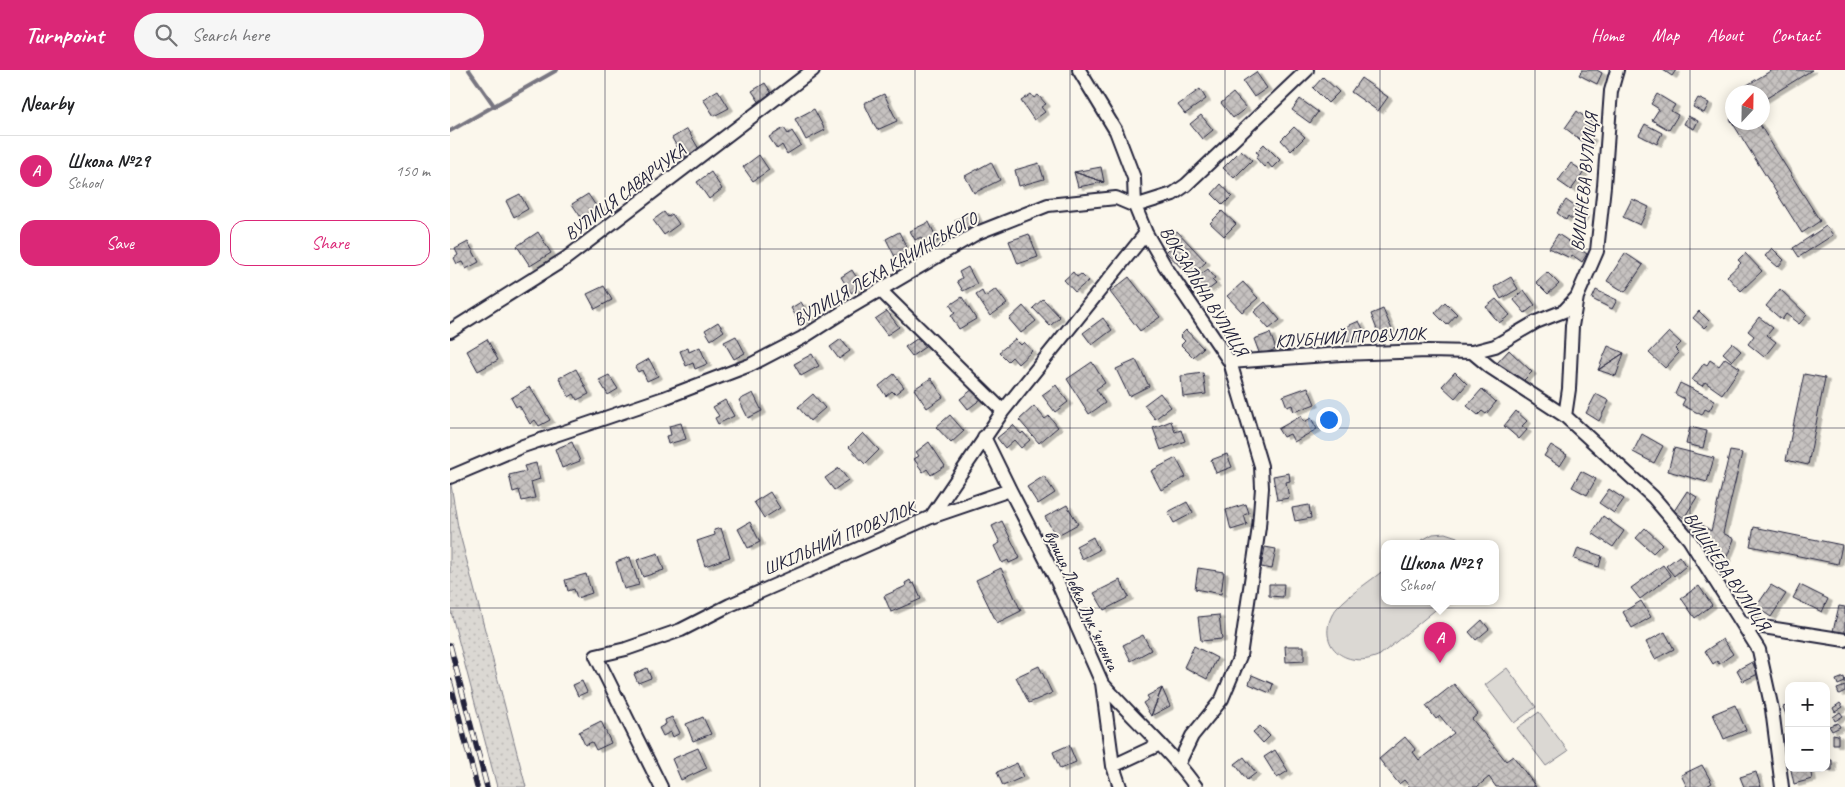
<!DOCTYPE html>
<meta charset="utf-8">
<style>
:root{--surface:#fff;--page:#f6f6f6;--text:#202124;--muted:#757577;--line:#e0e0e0;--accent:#db2777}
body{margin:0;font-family:Caveat,sans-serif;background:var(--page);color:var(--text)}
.controls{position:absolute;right:15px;bottom:15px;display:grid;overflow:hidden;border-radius:10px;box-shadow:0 2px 12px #0003}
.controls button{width:45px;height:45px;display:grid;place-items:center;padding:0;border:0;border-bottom:1px solid var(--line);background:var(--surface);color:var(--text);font:25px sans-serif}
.compass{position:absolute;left:1275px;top:15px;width:45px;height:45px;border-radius:50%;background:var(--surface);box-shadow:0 2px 12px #0003;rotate:22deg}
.you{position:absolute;left:878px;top:349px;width:18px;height:18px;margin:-12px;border:4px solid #fff;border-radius:50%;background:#1a73e8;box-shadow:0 0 0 8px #1a73e833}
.badge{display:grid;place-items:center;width:32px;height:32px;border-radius:50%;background:var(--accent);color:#fff;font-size:16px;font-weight:700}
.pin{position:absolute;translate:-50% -41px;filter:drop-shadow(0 1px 2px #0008)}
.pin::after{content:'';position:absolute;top:26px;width:18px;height:15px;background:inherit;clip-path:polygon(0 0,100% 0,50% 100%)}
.popup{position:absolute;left:931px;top:470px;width:118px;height:65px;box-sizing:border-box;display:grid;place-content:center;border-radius:10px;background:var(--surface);filter:drop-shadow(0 1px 4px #0005);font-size:16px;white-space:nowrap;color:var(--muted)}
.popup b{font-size:19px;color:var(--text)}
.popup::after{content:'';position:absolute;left:50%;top:100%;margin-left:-10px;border:10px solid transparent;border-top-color:var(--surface)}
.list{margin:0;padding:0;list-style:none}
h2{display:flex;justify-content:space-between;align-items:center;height:65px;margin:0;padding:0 20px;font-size:21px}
h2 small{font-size:16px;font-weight:400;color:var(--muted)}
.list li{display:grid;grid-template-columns:32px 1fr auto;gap:15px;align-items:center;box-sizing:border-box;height:70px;padding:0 20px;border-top:1px solid var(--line)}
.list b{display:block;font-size:19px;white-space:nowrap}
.list p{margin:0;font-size:16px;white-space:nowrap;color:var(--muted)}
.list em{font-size:16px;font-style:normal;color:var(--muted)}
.actions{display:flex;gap:10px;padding:15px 20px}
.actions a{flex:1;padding:11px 0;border:1px solid var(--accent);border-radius:15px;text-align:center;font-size:18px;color:var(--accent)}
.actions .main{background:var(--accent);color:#fff}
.icon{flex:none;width:28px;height:28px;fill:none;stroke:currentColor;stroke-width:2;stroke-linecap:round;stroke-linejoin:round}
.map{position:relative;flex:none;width:1395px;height:717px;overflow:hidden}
header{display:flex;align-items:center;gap:30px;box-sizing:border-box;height:70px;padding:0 25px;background:var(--accent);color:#fff}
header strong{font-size:24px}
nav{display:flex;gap:28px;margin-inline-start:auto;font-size:18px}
.search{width:350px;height:45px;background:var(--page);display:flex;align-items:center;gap:12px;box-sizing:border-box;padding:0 18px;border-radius:28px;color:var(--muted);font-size:19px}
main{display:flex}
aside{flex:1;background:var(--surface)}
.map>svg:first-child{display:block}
</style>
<header>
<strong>Turnpoint</strong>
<div class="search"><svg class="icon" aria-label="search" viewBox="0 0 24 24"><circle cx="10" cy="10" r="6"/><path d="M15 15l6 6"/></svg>Search here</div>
<nav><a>Home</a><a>Map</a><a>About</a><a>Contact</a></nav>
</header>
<main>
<aside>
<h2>Nearby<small></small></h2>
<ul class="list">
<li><span class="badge">A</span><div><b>Школа №29</b><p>School</p></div><em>150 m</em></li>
</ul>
<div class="actions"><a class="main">Save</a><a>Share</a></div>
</aside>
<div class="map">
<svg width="1395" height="717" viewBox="0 0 1395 717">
<defs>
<pattern id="grass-dots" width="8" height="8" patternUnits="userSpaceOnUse" patternTransform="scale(1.25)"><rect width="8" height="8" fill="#dbd8d3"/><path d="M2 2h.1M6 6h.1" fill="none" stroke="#bcb9b6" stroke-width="1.8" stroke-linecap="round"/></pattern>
<pattern id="building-cross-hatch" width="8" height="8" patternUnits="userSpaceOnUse" patternTransform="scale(1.25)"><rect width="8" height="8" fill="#c6c2c0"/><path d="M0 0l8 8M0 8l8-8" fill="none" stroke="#aaa6a6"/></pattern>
<filter id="shadow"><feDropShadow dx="4.5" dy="2.5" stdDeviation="0" flood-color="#0004"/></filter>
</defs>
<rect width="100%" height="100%" fill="#fbf7ec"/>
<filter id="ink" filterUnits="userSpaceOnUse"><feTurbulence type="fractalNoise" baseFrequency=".02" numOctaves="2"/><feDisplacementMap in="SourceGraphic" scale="10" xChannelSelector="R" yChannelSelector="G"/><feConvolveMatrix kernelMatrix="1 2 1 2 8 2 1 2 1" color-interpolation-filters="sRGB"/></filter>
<g filter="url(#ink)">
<path fill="url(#grass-dots)" stroke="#7e7d87" d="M0,409L8,457L76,717H47L0,538Z"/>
<path fill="#dbd8d3" stroke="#7e7d87" d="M995,463L1007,467L1014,474H965L983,464Z
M935,499V532H995L930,585C899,600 866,578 882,545C890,530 921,511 935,499Z
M1057,598L1086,637L1064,653L1035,615Z
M1089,642L1118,681L1096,696L1067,658Z"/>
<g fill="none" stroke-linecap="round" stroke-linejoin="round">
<path stroke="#787681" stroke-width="4" d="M19,0L45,37
M0,61L107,0"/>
</g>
<path fill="url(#building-cross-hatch)" stroke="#22223b" filter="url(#shadow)" d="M1132,0H1147L1152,3L1147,14L1129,5Z
M1213,0H1226L1222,6Z
M1322,0H1362L1312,31V22H1297L1294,17Z
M806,2L817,18L804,27L793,11Z
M873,7L889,22L878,33L863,18Z
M911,8L938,27L928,41L901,22Z
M315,13L325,28L312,36L302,21Z
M750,19L756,29L735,44L728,35Z
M268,20L279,38L264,46L253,29Z
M783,23L796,38L783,48L771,33Z
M434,24L447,51L427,60L414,33Z
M581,24L584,28L588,25L596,34L591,37L595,42L584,50L571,31Z
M1207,24L1225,35L1221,41L1228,45L1219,60L1202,50L1209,39L1201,34Z
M1248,28L1259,33L1254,43L1243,37Z
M850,29L868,42L860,53L842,40Z
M364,39L375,60L356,70L345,49Z
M1127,41L1142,53L1135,63L1142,68L1137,75L1115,58Z
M751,45L763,60L752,69L740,54Z
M1238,46L1248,51L1244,59L1234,54Z
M1282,48V52H1308L1370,151L1352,163L1280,49Z
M1195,54L1212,63L1207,74L1189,65Z
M844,57L855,67L841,81L831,70Z
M334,58L338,64L342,61L351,75L337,84L332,75L327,79L319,67Z
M237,59L249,79L233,88L222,68Z
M814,74L830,90L822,98L818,93L814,97L806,88L809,84L806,82Z
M791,80L802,90L784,108L773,98Z
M309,85L319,100L303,111L293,97Z
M541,92L550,110L524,123L515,106Z
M589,93L594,109L569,116L565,100Z
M1121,93L1134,102L1121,120L1108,111Z
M651,97L654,112L624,102Z
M196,100L204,113L195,119L186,107Z
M261,102L272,119L259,129L247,112Z
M624,102L654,112L628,117Z
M771,114L782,126L773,135L762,124Z
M70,124L78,139L64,147L56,131Z
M138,124L150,142L134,152L122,134Z
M1182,129L1199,137L1190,155L1173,147Z
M1116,130L1135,144L1128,154L1118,146L1116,150L1107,143Z
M524,141L529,152L510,161L505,150Z
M772,141L786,154L774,166L760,153Z
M214,142L218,147L222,144L229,154L214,165L203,150Z
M479,152L488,171L476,177L471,167L465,170L460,161Z
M1376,156L1383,165L1349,187L1343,178Z
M727,161L756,192L740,207L716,182L722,176L717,170Z
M88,162L101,183L80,196L67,176Z
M449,162L458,180L445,187L436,169Z
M579,164L588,187L568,194L559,171Z
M1108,164L1137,184L1132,192L1122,185L1120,188L1099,178Z
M18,172L29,192L16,199L12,192L7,194L4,188L8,185L5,179Z
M1322,178L1334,190L1328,197L1315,186Z
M1175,183L1193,195L1175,222L1157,211Z
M1295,183L1312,201L1291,221L1277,206L1291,193L1288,190Z
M518,197L527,214L513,221L507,211L512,208L509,202Z
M758,199L765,208L762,210L766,214L758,220L755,215L749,219L743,210Z
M402,200L412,216L401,223L391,207Z
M623,202L627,207L631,204L638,211L625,222L614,210Z
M1097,202L1109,214L1098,224L1086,212Z
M679,207L710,247L690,261L660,222Z
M1061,207L1068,219L1051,229L1044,217Z
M793,212L808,228L792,242L777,226Z
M154,216L162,230L145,239L137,224Z
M546,219L557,234L540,246L526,225L532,221L535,227Z
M1330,219L1357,245L1349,254L1336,244L1332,250L1316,236Z
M1074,220L1085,235L1075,243L1063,229Z
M1146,220L1167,230L1162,239L1142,229Z
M512,227L526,249L509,259L501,246L505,243L500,235Z
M593,229L610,247L600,256L583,238Z
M1046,229L1060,245L1049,253L1036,237Z
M351,232L360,247L350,253L341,238Z
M815,232L830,250L819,259L804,242Z
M995,232L1007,244L997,255L985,243Z
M573,236L586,251L571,263L559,249Z
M933,239L943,262L930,268L921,244Z
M437,241L449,257L437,265L425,249Z
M1249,241L1260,252L1254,258L1243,248Z
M1309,247L1323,258L1317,265L1326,272L1314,287L1298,274L1304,266L1298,261Z
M653,248L662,260L642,275L633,263Z
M909,251L915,263L897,272L891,259Z
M268,252L274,261L261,270L255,260Z
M736,260L753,278L743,287L731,275L735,271L730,266Z
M1219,262L1231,273L1225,279L1229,283L1215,298L1199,283Z
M820,263L826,279L810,285L804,269Z
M286,266L295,283L284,289L274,272Z
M468,268L475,277L462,286L455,277Z
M37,269L48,290L28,301L17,281Z
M391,269L400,281L389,289L380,277Z
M565,269L571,275L574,272L582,281L568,294L562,287L558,291L549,282Z
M1282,273L1291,281L1282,291L1273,283Z
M1158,276L1174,283L1148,300Z
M250,277L257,294L245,299L243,293L236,296L230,281L238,278L239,282Z
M1059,280L1082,302L1070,314L1047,293Z
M1174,283L1166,306L1148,300Z
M362,284L369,296L351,306L344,294Z
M1275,288L1290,298L1272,324L1255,312L1252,316L1242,310L1254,293L1257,295L1260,290L1269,296Z
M199,289L208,306L197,311L192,300L188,302L185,297Z
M686,290L699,316L679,326L666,299Z
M642,292L655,313L646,319L655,333L639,344L617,309Z
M126,299L139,324L127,330L124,324L119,327L109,308Z
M1005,302L1017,314L1005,328L992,316Z
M753,303L756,324L733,327L731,306Z
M444,304L454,317L445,324L442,321L436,326L429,316Z
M1354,304L1375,308L1358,395L1336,390Z
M159,305L168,319L158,325L149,310Z
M481,308L493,327L477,338L464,319Z
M1230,313L1265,330L1259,341L1255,339L1252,345L1232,335L1235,329L1225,324Z
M606,315L618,332L605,342L592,325Z
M80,317L100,350L89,356L85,350L80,354L69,335L66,337L61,328Z
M858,317L865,334L844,342L842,335L837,337L833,326Z
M523,319L531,329L518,339L510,329Z
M1032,319L1046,332L1036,344L1032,341L1028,345L1017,336Z
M303,323L312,341L298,348L289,330Z
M710,323L721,337L705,349L694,335Z
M363,324L375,338L360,351L348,337Z
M1146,324L1159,331L1149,351L1136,343Z
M275,330L284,346L268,354L265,348L269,346L263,337Z
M584,336L595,349L599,346L608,357L589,373L569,350Z
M1066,341L1077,351L1072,356L1077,360L1069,369L1054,356Z
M500,345L514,361L501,373L486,357Z
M851,346L854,352L861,348L867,359L844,372L840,364L833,367L828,359Z
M721,351L725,362L731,360L735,371L711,380L703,358Z
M231,353L236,369L218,374L216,366L221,365L219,356Z
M563,355L571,364L573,362L580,370L571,378L564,370L555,378L547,368Z
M1240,357L1257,361L1253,378L1236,374Z
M413,363L429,380L415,394L399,377Z
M1192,364L1213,376L1204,393L1183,382Z
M122,372L130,391L112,398L105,379Z
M479,372L495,396L481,405L477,399L473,402L464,389L469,386L466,382Z
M1101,375L1117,385L1110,396L1094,386Z
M1224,378L1264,388L1257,412L1218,401Z
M1280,381L1292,383L1273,463L1284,469L1270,504L1234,457L1240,447L1261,461Z
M777,384L782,397L766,403L761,390Z
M726,388L736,407L711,420L701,401Z
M86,393L90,409L81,412L85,428L72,431L69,420L63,422L59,405L76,401L74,396Z
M389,398L398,410L384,420L375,408Z
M1131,401L1146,409L1137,425L1122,417Z
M839,403L840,411L836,412L839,428L827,430L823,406Z
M594,406L605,423L588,434L577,417Z
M1159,419L1174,429L1164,443L1149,433Z
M1237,421L1247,427L1234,448L1224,441Z
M320,422L330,438L314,448L304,432Z
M737,432L743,443L724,453L718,442Z
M796,434L799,443L794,445L797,455L781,460L776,440Z
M617,435L628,454L606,466L595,447Z
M859,435L861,448L845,451L842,438Z
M1153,446L1174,461L1163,477L1142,463Z
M552,451L570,488L559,493L558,490L552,493L544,476L550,473L542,456Z
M300,452L310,472L298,478L288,459Z
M1304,457L1392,475L1388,494L1300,476Z
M271,458L280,487L255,496L247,471L265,465L264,460Z
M1195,458L1212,474L1203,483L1186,468Z
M643,467L649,480L632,489L626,476Z
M815,477L826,479L822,499L811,497Z
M1128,478L1152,486L1149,497L1124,489Z
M208,483L214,500L193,507L187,490Z
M1229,486L1236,496L1224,506L1216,496Z
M180,487L189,515L174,519L166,492Z
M1213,495L1221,506L1190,529L1181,518Z
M551,498L571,541L547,553L526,510Z
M748,498L774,502L771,524L745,519Z
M136,504L142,523L127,528L124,519L118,521L115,510Z
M460,510L462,514L464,513L471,529L441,542L434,526L456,516L455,513Z
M670,510L679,527L654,540L644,523Z
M819,514H834L833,527L819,526Z
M1321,515L1336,524L1321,547L1306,537Z
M1350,515L1378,529L1372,542L1343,528Z
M1249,516L1262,535L1245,548L1231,528Z
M1191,531L1201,547L1182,558L1173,542Z
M1389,536L1395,537V563L1383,561Z
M769,545L772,569L751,571L748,547Z
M1032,550L1039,559L1026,570L1019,562Z
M1215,562L1224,579L1205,589L1196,572Z
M693,565L701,580L681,591L673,575Z
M1273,569L1283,584L1269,594L1267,591L1263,594L1255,581Z
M744,576L767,588L757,609L734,597Z
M835,576H854V591L836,592Z
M1302,592L1308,604L1293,611L1287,600Z
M589,596L602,623L579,633L566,607Z
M197,598L201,608L188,613L184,604Z
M802,605L823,614L820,623L799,614Z
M1394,607L1395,612L1388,615L1386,610Z
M132,611L137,622L128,626L123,615Z
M1004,614L1028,644L1022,649L1056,691L1063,686L1086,717H1046L1039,707L1027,717H960L954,710L949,714L929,689L955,667L966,680L963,682L969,690L1004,663L990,646L986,649L976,636Z
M1395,616V621L1389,624L1387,619Z
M712,618L720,636L701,646Z
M712,618L701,646L693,633L699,629L697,626Z
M1390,633L1393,637L1385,642L1383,638Z
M1285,635L1296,660L1274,669L1263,644Z
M1339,635V650H1338L1333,637Z
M1390,642L1393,646L1385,651L1383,647Z
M222,647L230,663L223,667L221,662L213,666L209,658L216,654L215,650Z
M253,647L261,664L243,671L236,654Z
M151,651L161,673L146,680L142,672L135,675L129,662Z
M1388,653L1390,657L1382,661L1379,656Z
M810,656L820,666L813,673L803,662Z
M1383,664L1388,665V674H1383Z
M619,675L626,692L610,699L603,682Z
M248,678L257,698L231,710L222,689Z
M825,680L838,701L827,708L814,687Z
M794,687L806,703L797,710L785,694Z
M1377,690H1382V700H1376Z
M567,693L573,707L553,716L547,702Z
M1252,695L1262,713L1255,717H1237L1231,705Z
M1345,698H1360L1362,709L1344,714L1341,700Z
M1306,702L1311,717H1294L1290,707Z"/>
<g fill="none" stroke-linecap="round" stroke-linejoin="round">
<g stroke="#22223b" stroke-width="16">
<path id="minor" d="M629,0L666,61L684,108L685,136L696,163L715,196L780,292L811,396L812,418L809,457L790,586L772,629L742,666L729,693
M430,220L553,341
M0,261L115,189L363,0
M1022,282L1040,297L1115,346L1203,427L1239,469L1309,580L1322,639L1332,717
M780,292L891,284L978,281L1022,282L1045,276L1086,252L1114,241L1127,227
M1115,346L1119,319L1122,256L1127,227L1147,181L1154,116L1161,21L1167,0
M534,367L560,420L606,509L652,613L663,696L670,717
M0,407L73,376L214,328L300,295L352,268L399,238L527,163L598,135L666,128L685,136L723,124L736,115L857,0
M481,447L553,341L696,163
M1294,554L1395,570
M652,613C683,649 719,679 746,717
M663,696L710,674
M211,717L146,586L176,579L231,560L280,535L481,447L560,420"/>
</g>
<use href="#minor" stroke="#fbf7ec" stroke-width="12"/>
<g stroke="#22223b" stroke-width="5.5">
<path id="rail" d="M0,575L37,717
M0,611L27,717"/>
</g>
<use href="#rail" stroke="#fbf7ec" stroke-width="4" stroke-dasharray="11" stroke-linecap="butt"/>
</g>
</g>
<path fill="none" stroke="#22223b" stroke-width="1" stroke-opacity="0.55" d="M155,0V717M310,0V717M465,0V717M620,0V717M775,0V717M930,0V717M1085,0V717M1240,0V717M0,179H1395M0,358H1395M0,538H1395"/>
<g text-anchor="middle" stroke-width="4" stroke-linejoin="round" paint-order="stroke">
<g font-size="18" fill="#22223b" stroke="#fbf7ec">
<text transform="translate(1134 112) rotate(-84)" y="6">ВИШНЕВА ВУЛИЦЯ</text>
<text transform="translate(175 122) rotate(-37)" y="6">ВУЛИЦЯ САВАРЧУКА</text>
<text transform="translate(435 199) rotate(-30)" y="6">ВУЛИЦЯ ЛЕХА КАЧИНСЬКОГО</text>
<text transform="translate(754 221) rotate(58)" y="6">ВОКЗАЛЬНА ВУЛИЦЯ</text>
<text transform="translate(900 267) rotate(-3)" y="6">КЛУБНИЙ ПРОВУЛОК</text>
<text transform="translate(389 468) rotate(-23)" y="6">ШКІЛЬНИЙ ПРОВУЛОК</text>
<text transform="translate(1277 501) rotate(56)" y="6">ВИШНЕВА ВУЛИЦЯ</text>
<text transform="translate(632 530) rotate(65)" y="6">вулиця Левка Лукʼяненка</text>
</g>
</g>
</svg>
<div class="controls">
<button>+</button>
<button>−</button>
</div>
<svg class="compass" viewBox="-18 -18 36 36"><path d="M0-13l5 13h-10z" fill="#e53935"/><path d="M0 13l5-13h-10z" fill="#757577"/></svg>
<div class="you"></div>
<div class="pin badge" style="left:990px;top:593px">A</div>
<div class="popup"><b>Школа №29</b>School</div>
</div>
</main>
